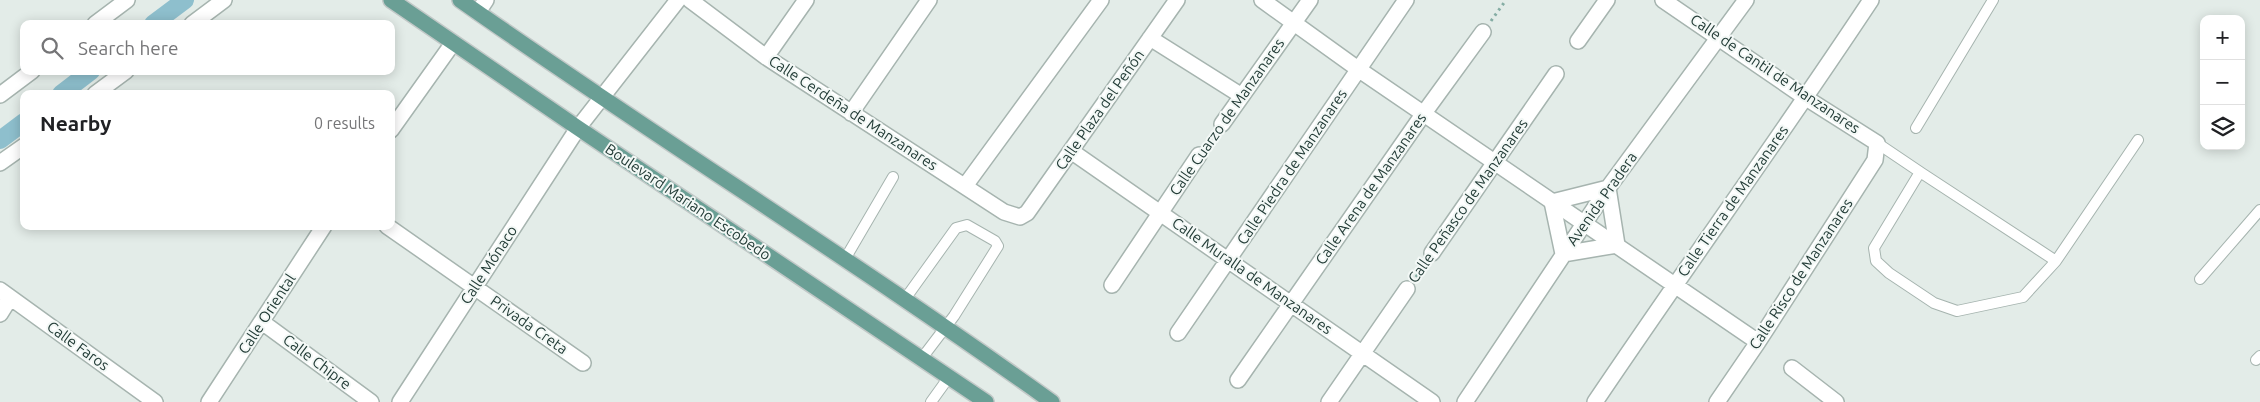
<!DOCTYPE html>
<meta charset="utf-8">
<style>
:root{--surface:#fff;--page:#f2f2f2;--text:#202124;--muted:#757577;--line:#e0e0e0}
body{margin:0;font-family:Ubuntu,sans-serif;background:var(--page);color:var(--text)}
.controls{position:absolute;right:15px;top:15px;display:grid;overflow:hidden;border-radius:10px;box-shadow:0 2px 12px #0003}
.controls button{width:45px;height:45px;display:grid;place-items:center;padding:0;border:0;border-bottom:1px solid var(--line);background:var(--surface);color:var(--text);font:25px sans-serif}
.list{margin:0;padding:0;list-style:none}
h2{display:flex;justify-content:space-between;align-items:center;height:65px;margin:0;padding:0 20px;font-size:21px}
h2 small{font-size:16px;font-weight:400;color:var(--muted)}
.icon{flex:none;width:28px;height:28px;fill:none;stroke:currentColor;stroke-width:2;stroke-linecap:round;stroke-linejoin:round}
.map{position:relative;flex:none;width:2260px;height:402px;overflow:hidden}
.search{position:absolute;background:var(--surface);box-shadow:0 2px 12px #0003;left:20px;top:20px;width:375px;height:55px;display:flex;align-items:center;gap:12px;box-sizing:border-box;padding:0 18px;border-radius:10px;color:var(--muted);font-size:19px}
.panel{position:absolute;background:var(--surface);box-shadow:0 2px 12px #0003;left:20px;top:90px;width:375px;height:140px;border-radius:10px}
.map>svg:first-child{display:block}
</style>
<div class="map">
<svg width="2260" height="402" viewBox="0 0 2260 402">
<rect width="100%" height="100%" fill="#e3ece8"/>
<g fill="none" stroke-linecap="round" stroke-linejoin="round">
<path stroke="#8ebfcd" stroke-width="18" d="M153,24L185,0
M61,94L91,71
M0,140L24,122"/>
<g stroke="#a6b4af" stroke-width="12">
<path id="service" d="M1916,128L1993,0
M1877,143L1920,172L1874,248L1876,261L1889,273L1934,303L1957,311L2023,297L2056,261L2138,140
M1920,172L2056,261
M845,259L893,177
M2200,279L2260,210
M905,299L956,228L967,225L995,241L998,246L954,316L922,358
M2256,360L2260,356
M931,402L949,377"/>
</g>
<g stroke="#a6b4af" stroke-width="18">
<path id="minor" d="M690,0L766,57L1004,212L1020,217L1027,213L1177,0
M1262,0L1358,69L1758,342
M1663,0L1806,98L1877,143L1875,160L1758,342L1717,402
M478,12L486,0
M95,24L127,0
M192,24L224,0
M1150,38L1242,96
M1578,41L1607,0
M766,57L806,0
M95,94L126,71
M0,95L32,71
M851,113L929,0
M1222,124L1310,0
M391,130L453,43
M1071,151L1432,402
M0,163L24,146
M965,186L1101,0
M387,226L583,363
M1432,253L1556,74
M1112,285L1199,155
M0,290L155,402
M0,314L10,298
M262,322L371,402
M1178,333L1406,0
M1792,368L1836,402
M1238,380L1424,113L1483,32
M209,402L324,226
M400,402L578,128L678,0
M1329,402L1407,289
M1595,402C1686,267 1781,136 1871,0"/>
</g>
<g stroke="#a6b4af" stroke-width="18">
<path id="tertiary" d="M1608,188L1617,245L1563,254L1552,202Z
M1465,402L1608,188L1746,0"/>
</g>
<g stroke="#c1c8c7" stroke-width="18">
<path id="primary" d="M391,0L578,128L986,402
M460,0C655,137 858,263 1052,402"/>
</g>
<path stroke="#85ada4" stroke-width="3" stroke-dasharray="2.5 4" stroke-linecap="butt" d="M1491,21L1506,0
M1416,277L1423,266"/>
<use href="#service" stroke="#fff" stroke-width="10"/>
<use href="#minor" stroke="#fff" stroke-width="15"/>
<use href="#tertiary" stroke="#fff" stroke-width="15"/>
<use href="#primary" stroke="#6a9f95" stroke-width="15"/>
</g>
<g text-anchor="middle" stroke-width="4" stroke-linejoin="round" paint-order="stroke">
<g font-size="15" fill="#233c37" stroke="#f3f8f6">
<text transform="translate(1775 74) rotate(34)" y="5">Calle de Cantil de Manzanares</text>
<text transform="translate(1100 110) rotate(-55)" y="5">Calle Plaza del Peñón</text>
<text transform="translate(853 113) rotate(33)" y="5">Calle Cerdeña de Manzanares</text>
<text transform="translate(1227 117) rotate(-55)" y="5">Calle Cuarzo de Manzanares</text>
<text transform="translate(1292 167) rotate(-56)" y="5">Calle Piedra de Manzanares</text>
<text transform="translate(1371 189) rotate(-55)" y="5">Calle Arena de Manzanares</text>
<text transform="translate(1602 199) rotate(-55)" y="5">Avenida Pradera</text>
<text transform="translate(1468 201) rotate(-55)" y="5">Calle Peñasco de Manzanares</text>
<text transform="translate(1733 201) rotate(-55)" y="5">Calle Tierra de Manzanares</text>
<text transform="translate(688 202) rotate(34)" y="5">Boulevard Mariano Escobedo</text>
<text transform="translate(489 265) rotate(-57)" y="5">Calle Mónaco</text>
<text transform="translate(1801 274) rotate(-57)" y="5">Calle Risco de Manzanares</text>
<text transform="translate(1252 276) rotate(35)" y="5">Calle Muralla de Manzanares</text>
<text transform="translate(267 314) rotate(-57)" y="5">Calle Oriental</text>
<text transform="translate(529 325) rotate(35)" y="5">Privada Creta</text>
<text transform="translate(78 346) rotate(36)" y="5">Calle Faros</text>
<text transform="translate(317 362) rotate(37)" y="5">Calle Chipre</text>
</g>
</g>
</svg>
<div class="controls">
<button>+</button>
<button>−</button>
<button><svg class="icon" aria-label="layers" viewBox="0 0 24 24"><path d="M12 4l9 5-9 5-9-5zM3 14l9 5 9-5"/></svg></button>
</div>
<div class="search"><svg class="icon" aria-label="search" viewBox="0 0 24 24"><circle cx="10" cy="10" r="6"/><path d="M15 15l6 6"/></svg>Search here</div>
<section class="panel">
<h2>Nearby<small>0 results</small></h2>
<ul class="list">
</ul>
</section>
</div>
